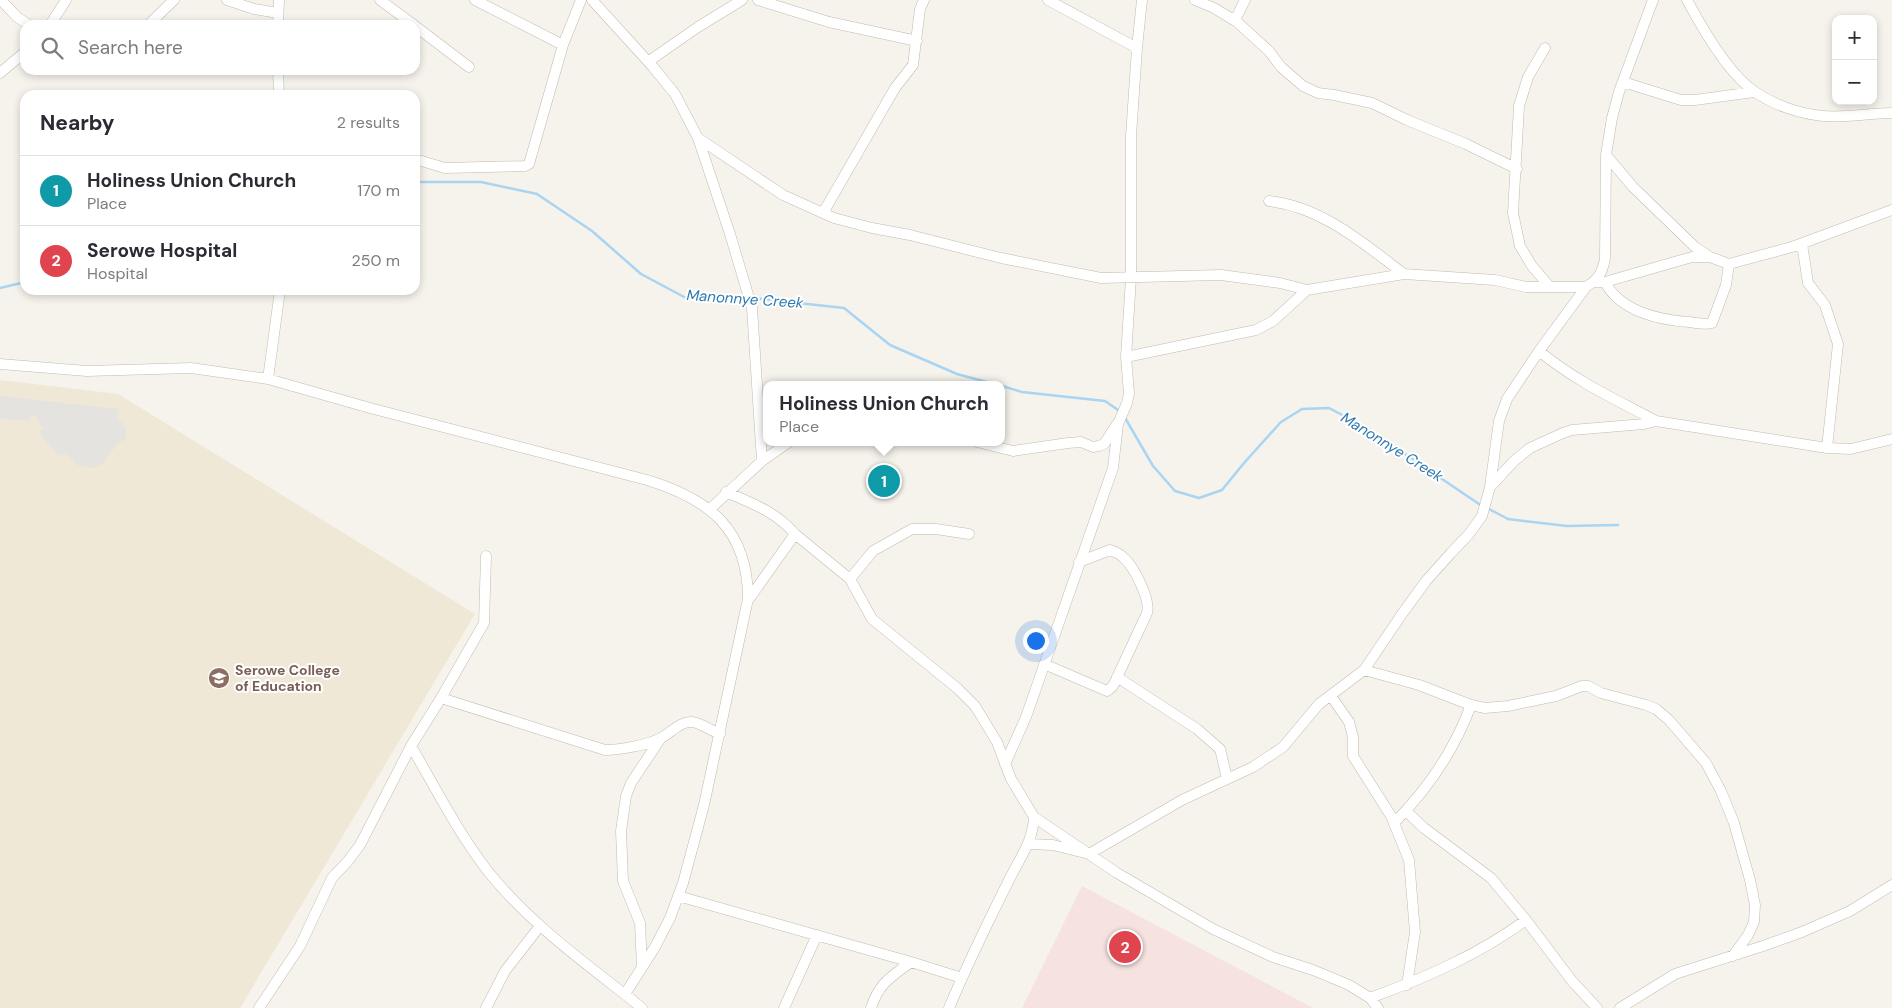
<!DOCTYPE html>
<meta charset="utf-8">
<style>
:root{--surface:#fff;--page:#f2f2f3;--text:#2b2b33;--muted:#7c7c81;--line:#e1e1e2;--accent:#0f766e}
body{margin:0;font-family:"DM Sans",sans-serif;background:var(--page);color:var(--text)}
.controls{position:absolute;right:15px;top:15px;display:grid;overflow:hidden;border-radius:10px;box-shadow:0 2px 8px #0003}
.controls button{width:45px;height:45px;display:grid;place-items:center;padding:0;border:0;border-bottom:1px solid var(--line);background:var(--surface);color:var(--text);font:25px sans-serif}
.you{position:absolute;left:1035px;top:640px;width:18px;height:18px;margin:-12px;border:4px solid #fff;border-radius:50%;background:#1a73e8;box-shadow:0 0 0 8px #1a73e833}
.badge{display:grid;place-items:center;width:32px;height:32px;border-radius:50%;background:var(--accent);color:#fff;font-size:16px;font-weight:700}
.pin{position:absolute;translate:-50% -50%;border:2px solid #fff;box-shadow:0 1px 5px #0006}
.popup{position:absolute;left:763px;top:381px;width:242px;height:65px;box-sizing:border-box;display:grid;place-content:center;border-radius:10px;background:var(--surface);filter:drop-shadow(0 1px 4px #0005);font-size:16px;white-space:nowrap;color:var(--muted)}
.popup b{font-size:19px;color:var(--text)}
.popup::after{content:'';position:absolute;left:50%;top:100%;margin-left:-10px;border:10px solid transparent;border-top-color:var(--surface)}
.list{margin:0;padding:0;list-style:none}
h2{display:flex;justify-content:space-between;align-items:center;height:65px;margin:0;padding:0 20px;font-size:21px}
h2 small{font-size:16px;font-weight:400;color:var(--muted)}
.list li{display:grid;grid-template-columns:32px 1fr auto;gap:15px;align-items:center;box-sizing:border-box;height:70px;padding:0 20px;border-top:1px solid var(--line)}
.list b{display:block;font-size:19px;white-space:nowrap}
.list p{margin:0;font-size:16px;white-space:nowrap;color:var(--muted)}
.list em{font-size:16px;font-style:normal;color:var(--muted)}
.icon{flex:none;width:28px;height:28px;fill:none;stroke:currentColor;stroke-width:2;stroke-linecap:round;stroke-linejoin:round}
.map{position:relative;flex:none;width:1892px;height:1008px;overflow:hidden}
.search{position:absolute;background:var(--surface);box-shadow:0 2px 8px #0003;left:20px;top:20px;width:400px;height:55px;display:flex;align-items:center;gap:12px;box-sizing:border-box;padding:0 18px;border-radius:15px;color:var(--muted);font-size:19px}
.panel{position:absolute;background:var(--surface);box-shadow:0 2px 8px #0003;left:20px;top:90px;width:400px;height:205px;border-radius:15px}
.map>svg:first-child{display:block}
</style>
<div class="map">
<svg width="1892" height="1008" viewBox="0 0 1892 1008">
<rect width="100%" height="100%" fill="#f6f3ec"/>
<path fill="#efe8d6" d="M0,380L118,394L475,614L240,1008H0Z"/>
<path fill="#f6e3e0" d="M1082,886L1313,1008H1022Z"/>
<path fill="#e5e3e0" d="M0,396L119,409L117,417L126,429V438L116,445L104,462L95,468L77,465L65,453L58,456L39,432L43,428L35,416H31L30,421L0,419Z"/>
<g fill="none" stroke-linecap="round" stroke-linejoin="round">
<path stroke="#a9d4f2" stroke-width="2.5" d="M415,182H481L537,194L592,231L641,274L686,298L747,297
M0,288L25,282
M753,298L844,308L890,345L957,374L998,385
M1002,386L1022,392L1105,401L1121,412
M1124,416L1153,466L1175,491L1199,498L1222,490L1244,463L1281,422L1302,409L1329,408L1365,427L1482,506
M1487,508L1508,519L1567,526L1618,525"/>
<g stroke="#c2bbae" stroke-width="11">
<path id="minor" d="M1,0L17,17L29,25
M227,0L254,9L278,13
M380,0L414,25
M475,0L563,45
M592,0L653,67L675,94L698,138L730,234L752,308L762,461L710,509
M758,0L829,22L917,41
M1048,0L1137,48
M1195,0L1214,8L1237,22L1269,51L1281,67L1303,86L1318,93L1334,95L1372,103L1407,120L1466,144L1517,169
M1687,0C1702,28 1728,74 1755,92C1774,105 1800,114 1823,116C1846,118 1869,113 1892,113
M1235,20L1245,0
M50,25L66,0
M148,25L174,0
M278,25L279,0
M415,26L469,67
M1545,48L1528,77L1519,106L1513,213L1520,246L1532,266L1549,286
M649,61L698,27L742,0
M278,70L279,95
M0,73L25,52
M1623,82L1681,100H1695L1754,92
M698,138L783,195L834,218L872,228L910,235L1001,258L1101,278L1221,275L1280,283L1307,290L1404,274L1495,280L1526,287H1586
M1606,155L1633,187L1695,247L1710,257L1729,264
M415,159L445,168L525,166L529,164L563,45L581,0
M1269,201C1322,207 1363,243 1404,274
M823,213L895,88L913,65L920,9L924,0
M1802,244L1808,283L1825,305L1838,344L1827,448
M1594,282H1605C1620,311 1658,320 1689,322C1697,323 1705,325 1712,323L1726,285L1729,264L1792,247L1892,210
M1605,282L1692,257H1710
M1539,351C1577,382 1613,398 1656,421
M1126,357L1256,330L1273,321L1307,290
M0,364L87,371L191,368L268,379L370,408L647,480C709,499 748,529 748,599L704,805L683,883L670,918L655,947L625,994
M268,379L280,290
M977,442L1013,451L1068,443L1081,442L1093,447L1099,446L1104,444L1117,424
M762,461L789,442
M1490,487L1514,461L1530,448L1563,433L1572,430L1644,424L1656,421L1827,448L1851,449L1892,439
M726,492C752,503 776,512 795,534
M850,579L873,551L912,529H936L969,534
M749,599L795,534L850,579L872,619L957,688L975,706L997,742L1011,779L1034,817L1117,873L1213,929L1273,957L1313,970L1349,985L1370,998L1378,1008
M1044,664L1107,691L1113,686L1147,613C1151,600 1134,567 1124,558C1120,554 1116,552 1110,550L1079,562
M1364,670L1419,685L1471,705L1485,708L1508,706L1556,696L1582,686H1588L1601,693L1646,705L1656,709L1669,720L1706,763L1721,791L1734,823L1750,880L1755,905L1754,922L1748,935L1733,956
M1117,677L1197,729L1220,749L1227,778
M1331,696L1349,722L1353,737V756L1391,816L1409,860L1415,932L1407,985
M441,698L484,623L486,556
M411,746C436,789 464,844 496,881C538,930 592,968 642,1008
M1005,764L1026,717L1113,468L1118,424L1127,403L1129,393L1126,357L1131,278V136L1137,48L1142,0
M1406,811L1424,828L1491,878L1526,920L1572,981L1597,1008
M1394,823C1428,789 1454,751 1471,705
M1029,844L1053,845L1089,854L1182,800L1253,767L1283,747L1319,704L1364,670L1402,614L1426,581L1451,553L1469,534L1482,516L1490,487L1499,421L1507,399L1539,351L1586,287C1599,279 1602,273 1605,259L1606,155L1612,118L1619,92L1653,0
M678,896L911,962L962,978
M642,967L640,923L623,881L621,831L626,796L631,783L661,738
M1370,998C1425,978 1478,955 1526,920
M259,1008L300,946L332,878L348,861L360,845L411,746L441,698L605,750C619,750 648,745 661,738C671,733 680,721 692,722C701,723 712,731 720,734
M486,1008L505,971L540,926
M784,1008L817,935
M871,1008C879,983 891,977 911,962
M949,1008C967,965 988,922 1009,880C1019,859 1033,842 1034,817
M1620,1008L1675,974L1763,946L1802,932L1850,911L1892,885"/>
</g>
<use href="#minor" stroke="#fff" stroke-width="10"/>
</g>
<defs>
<g id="university-disc" transform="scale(1.125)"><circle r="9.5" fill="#8d6e63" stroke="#fff"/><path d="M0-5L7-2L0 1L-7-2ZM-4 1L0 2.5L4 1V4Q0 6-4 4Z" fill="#fff"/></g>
</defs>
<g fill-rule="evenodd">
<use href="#university-disc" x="219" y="678"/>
</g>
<g text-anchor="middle" stroke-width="4" stroke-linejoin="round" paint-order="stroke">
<g font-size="14" font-weight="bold" fill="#785e54" stroke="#fff" text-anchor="start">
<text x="235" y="675">Serowe College<tspan x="235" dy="16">of Education</tspan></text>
</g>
<g font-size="15" font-style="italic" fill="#2e7ab2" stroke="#fff">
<text transform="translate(745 299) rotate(4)" y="5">Manonnye Creek</text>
<text transform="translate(1392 447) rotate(32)" y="5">Manonnye Creek</text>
</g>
</g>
</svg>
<div class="controls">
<button>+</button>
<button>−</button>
</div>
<div class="you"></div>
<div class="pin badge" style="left:884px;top:481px;background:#0f9aa8">1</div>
<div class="popup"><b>Holiness Union Church</b>Place</div>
<div class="pin badge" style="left:1125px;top:947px;background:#e0444e">2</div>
<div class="search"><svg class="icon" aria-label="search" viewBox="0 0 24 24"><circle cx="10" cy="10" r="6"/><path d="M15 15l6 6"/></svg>Search here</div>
<section class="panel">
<h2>Nearby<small>2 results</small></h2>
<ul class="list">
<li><span class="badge" style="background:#0f9aa8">1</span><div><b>Holiness Union Church</b><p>Place</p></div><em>170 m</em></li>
<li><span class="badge" style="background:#e0444e">2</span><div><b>Serowe Hospital</b><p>Hospital</p></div><em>250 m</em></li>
</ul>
</section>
</div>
